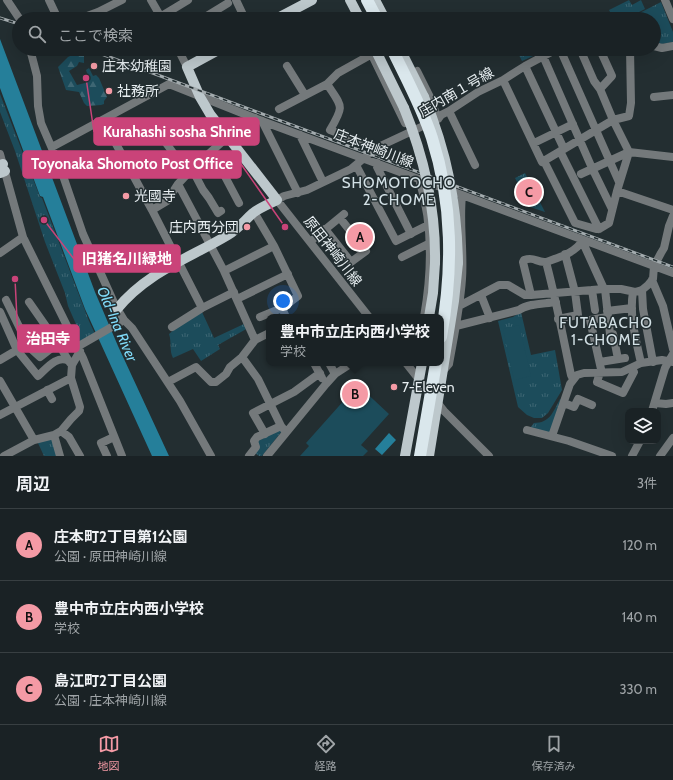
<!DOCTYPE html>
<html lang="ja">
<meta charset="utf-8">
<style>
:root{--surface:#1a2225;--page:#272f32;--text:#f1f3f6;--muted:#9fa4a7;--line:#383f42;--accent:#f49aa5}
body{margin:0;font-family:Cabin,"Noto Sans JP",sans-serif;background:var(--page);color:var(--text)}
.controls{position:absolute;right:12px;bottom:12px;display:grid;overflow:hidden;border-radius:8px;box-shadow:0 4px 16px #0002}
.controls button{width:36px;height:36px;display:grid;place-items:center;padding:0;border:0;border-bottom:1px solid var(--line);background:var(--surface);color:var(--text);font:20px sans-serif}
.you{position:absolute;left:283px;top:301px;width:14px;height:14px;margin:-10px;border:3px solid #fff;border-radius:50%;background:#1a73e8;box-shadow:0 0 0 6px #1a73e833}
.badge{display:grid;place-items:center;width:26px;height:26px;border-radius:50%;background:var(--accent);color:#111;font-size:13px;font-weight:700}
.pin{position:absolute;translate:-50% -50%;border:2px solid #fff;box-shadow:0 1px 4px #0006}
.popup{position:absolute;left:266px;top:314px;width:178px;height:52px;box-sizing:border-box;display:grid;place-content:center;border-radius:8px;background:var(--surface);filter:drop-shadow(0 1px 3px #0005);font-size:13px;white-space:nowrap;color:var(--muted)}
.popup b{font-size:15px;color:var(--text)}
.popup::after{content:'';position:absolute;left:50%;top:100%;margin-left:-8px;border:8px solid transparent;border-top-color:var(--surface)}
.list{margin:0;padding:0;list-style:none}
h2{display:flex;justify-content:space-between;align-items:center;height:52px;margin:0;padding:0 16px;font-size:17px}
h2 small{font-size:13px;font-weight:400;color:var(--muted)}
.list li{display:grid;grid-template-columns:26px 1fr auto;gap:12px;align-items:center;box-sizing:border-box;height:72px;padding:0 16px;border-top:1px solid var(--line)}
.list b{display:block;font-size:15px;white-space:nowrap}
.list p{margin:0;font-size:13px;white-space:nowrap;color:var(--muted)}
.list em{font-size:13px;font-style:normal;color:var(--muted)}
.icon{flex:none;width:22px;height:22px;fill:none;stroke:currentColor;stroke-width:2;stroke-linecap:round;stroke-linejoin:round}
.map{position:relative;flex:none;width:673px;height:456px;overflow:hidden}
.search{position:absolute;background:var(--surface);box-shadow:0 4px 16px #0002;left:12px;right:12px;top:12px;height:44px;display:flex;align-items:center;gap:10px;box-sizing:border-box;padding:0 14px;border-radius:22px;color:var(--muted);font-size:15px}
.sheet{height:268px;background:var(--surface)}
nav{display:flex;justify-content:space-around;align-items:center;box-sizing:border-box;height:56px;border-top:1px solid var(--line);background:var(--surface);font-size:11px;color:var(--muted)}
nav a{display:grid;justify-items:center;gap:2px}
nav .on{color:var(--accent)}
.map>svg:first-child{display:block}
</style>
<div class="map">
<svg width="673" height="456" viewBox="0 0 673 456">
<defs>
<pattern id="forest-firs" width="22" height="20" patternUnits="userSpaceOnUse"><rect width="22" height="20" fill="#1c4c5b"/><path d="M5 1l3.5 6h-7zM16 11l3.5 6h-7z" fill="#3d6673"/></pattern>
<pattern id="park-tufts" width="24" height="20" patternUnits="userSpaceOnUse"><rect width="24" height="20" fill="#1c4c5b"/><path d="M3 7l-1-3M5 7V3M7 7l1-3M15 17l-1-3M17 17v-4M19 17l1-3" fill="none" stroke="#3d6673"/></pattern>
</defs>
<rect width="100%" height="100%" fill="#232e31"/>
<path fill="url(#forest-firs)" d="M81,51L84,55V63L79,62L77,66L69,71L77,85L85,83L89,79L86,70L89,68L93,76L96,75L99,78L107,97L104,101V104L101,105L87,106L84,103L79,92L66,90L58,67L68,57Z"/>
<path fill="url(#park-tufts)" d="M629,0L632,5L641,0L645,9L625,19H614L609,10Z
M661,2L673,32V42L662,44L654,43V19H628Z
M527,49H544V51L522,61L518,53Z
M0,94L40,197L42,198L89,321L95,334L81,341H79L74,334L79,331L68,306L65,293L45,242L15,151L0,112Z
M525,173L545,212L530,207L515,178Z
M202,312L214,338L246,323L248,328L218,345L220,349L201,361L193,349L173,358C169,350 172,343 169,334L176,328Z
M521,312L531,355L555,350L562,390L548,413L542,418H534L527,415L518,407L498,321L513,317Z
M560,399L562,400L551,433L530,428L534,423C550,423 553,412 560,399Z
M281,429L282,431L262,456H259L255,453L256,442Z
M53,437L58,456H44L37,441Z"/>
<path fill="#1c4c5b" d="M519,325L531,376L514,380L503,329Z
M360,387L389,414L361,445L368,451L363,456H300L309,446L306,443L355,388Z"/>
<path fill="#257f9a" d="M0,39L95,292L118,346L169,456H152L85,309L43,197L40,196L0,88Z
M389,433L396,440L382,455L375,449Z"/>
<g fill="none" stroke-linecap="round" stroke-linejoin="round">
<path stroke="#74797b" stroke-width="8" d="M7,0L19,18
M49,0L58,19
M151,0L162,19
M236,0L245,19
M665,0L673,19
M160,17L188,0
M79,19L98,12L122,0
M202,19L228,3
M654,46L662,48L673,46
M30,49L37,76L38,106L41,123L60,167L83,234L115,305L124,320L132,328L180,401L211,456
M178,49L187,67
M369,49L405,123
M560,49L619,182
M580,49L594,81L600,89
M372,54L338,73L327,84C342,107 345,105 330,130L376,148L438,119L441,115L449,111L478,92L503,80L525,66L557,49
M543,56L592,168L612,209
M287,66L305,95
M525,66L564,149
M417,71L429,95L438,119
M503,80L542,162L613,120L629,116L631,103L630,49
M654,97L673,95
M279,109L327,84
M449,111L475,165
M103,120L152,210L202,308
M262,121L298,193
M300,135L323,182
M163,139L188,173
M534,143L573,124
M52,147L169,84L262,121L673,273
M560,151L599,229
M212,152L239,203
M0,154L23,237L83,358L122,456
M544,161L575,223L596,229H599
M377,163V167L411,234
M356,165L396,241L428,225
M192,169L203,190L209,198L218,213L221,211
M581,174L629,152L673,157
M419,179C433,223 432,272 424,317
M178,184L224,271L255,340
M617,191L673,210
M152,210L167,201L178,184L192,169L234,131L255,118
M254,212L274,246L298,296L282,308L286,317
M325,229L351,262L366,251L340,218
M599,229L609,223L617,191L629,152L613,120L600,89L612,76L602,54V49
M310,242L344,214
M0,253L23,237
M402,257L430,243
M546,262C556,299 563,337 571,375L573,379
M224,271L274,246
M652,280L663,306L673,349
M605,289L610,334H613L618,359
M592,290L595,310
M642,290L643,309L653,362
M633,292C629,315 636,340 641,363
M481,295L490,318
M531,295L523,262L524,260C535,256 536,263 546,262C560,257 575,253 583,240L584,245L604,289
M237,299L288,274
M6,300L29,347L40,357L58,343
M29,302L59,345L70,363
M459,306L499,285H508L525,295H531L604,289H621L635,292L642,290L648,285L653,279L654,266L661,253L664,248L669,226L673,216
M607,311L632,308
M0,312L17,350
M260,317L282,308
M369,317L277,200L284,196L307,190L351,169L376,148
M607,317L590,320L601,369L597,382L623,393L634,372L631,368
M558,319L578,315L575,292L565,254
M456,326L519,310C529,303 544,304 556,302
M172,327L202,308L234,292
M77,347L124,320
M242,357L258,379L281,426L286,432
M0,360L17,350L38,376C46,369 57,354 69,361
M600,362L625,358
M314,363L322,378
M329,363L335,374
M406,363L444,411L489,456
M443,371L449,364C454,336 460,308 462,279C464,251 459,223 462,196
M0,381L34,440L54,435L61,431L69,437L80,456
M168,382L196,367L211,382H216L226,374L230,367L242,357L255,340L269,333
M47,390L52,399
M564,403L574,407L578,399L592,405
M655,403L666,404L673,403
M652,411L665,368L673,354
M0,415L71,378L72,365L80,351
M527,430L569,441L612,456
M61,431L71,419L79,411L80,407L71,378
M265,434L253,413L294,392L320,373
M54,435L60,456
M552,436L570,384L577,375L584,373L622,372L641,363L662,360L673,362
M4,456L34,440
M107,456L101,443L114,437
M249,456L256,447L254,441L257,437L281,426
M267,456L326,384L335,374L352,363
M632,456L640,441
M660,456L673,438"/>
<path stroke="#bdc8cc" stroke-width="10" d="M350,0L360,19
M375,0L385,19
M276,19L312,0
M375,49L404,108
M400,49L424,97
M0,165L3,164
M0,173L5,171
M117,309C147,272 188,259 228,235C238,229 244,221 253,213C259,208 269,204 277,200L210,114L200,97L187,67L220,49
M429,317L433,293L435,263
M405,456L422,363
M429,456L454,301L458,263"/>
<path stroke="#dae7ec" stroke-width="12" d="M367,0L377,19"/>
<g stroke="#a3abae" stroke-width="3">
<path id="rail" d="M0,18L19,24
M88,49L673,267"/>
</g>
<use href="#rail" stroke="#232e31" stroke-width="1.5" stroke-dasharray="4.5" stroke-linecap="butt"/>
<path stroke="#bdc8cc" stroke-width="10" d="M424,97C447,152 457,204 458,263
M404,108C424,157 436,209 435,263"/>
<path stroke="#dae7ec" stroke-width="12" d="M392,49C406,78 422,107 432,138C453,204 453,269 441,337
M420,456L436,363"/>
</g>
<g fill="#f49aa5" stroke="#232e31" stroke-width="1.5">
<circle cx="94" cy="66" r="4"/>
<circle cx="109" cy="91" r="4"/>
<circle cx="126" cy="196" r="4"/>
<circle cx="247" cy="227" r="4"/>
<circle cx="394" cy="387" r="4"/>
</g>
<g text-anchor="middle" stroke-width="3" stroke-linejoin="round" paint-order="stroke">
<g font-size="14" fill="#e8eff2" stroke="#232e31" text-anchor="start">
<text x="102" y="71">庄本幼稚園</text>
<text x="117" y="96">社務所</text>
<text x="134" y="201">光國寺</text>
<text x="239" y="232" text-anchor="end">庄内西分団</text>
<text x="402" y="392">7-Eleven</text>
</g>
<g font-size="14" fill="#e8eff2" stroke="#232e31">
<text transform="translate(456 92) rotate(-30)" y="5">庄内南１号線</text>
<text transform="translate(374 148) rotate(21)" y="5">庄本神崎川線</text>
<text transform="translate(333 251) rotate(52)" y="5">原田神崎川線</text>
</g>
<g font-size="15" letter-spacing="1" fill="#d3e1e6" stroke="#232e31">
<text x="399" y="188">SHOMOTOCHO<tspan x="399" dy="17">2-CHOME</tspan></text>
<text x="606" y="328">FUTABACHO<tspan x="606" dy="17">1-CHOME</tspan></text>
</g>
<g font-size="15" font-style="italic" fill="#81dcfa" stroke="#232e31">
<text transform="translate(117 324) rotate(67)" y="5">Old-Ina River</text>
</g>
</g>
<path fill="none" stroke="#ca4379" stroke-width="1.5" d="M86 78L94 132M285 227L241 164M44 220L74 259M15 279L18 339"/>
<g fill="#ca4379" stroke="#232e31" stroke-width="1.5">
<circle cx="86" cy="78" r="4"/>
<circle cx="285" cy="227" r="4"/>
<circle cx="44" cy="220" r="4"/>
<circle cx="15" cy="279" r="4"/>
</g>
<g fill="#ca4379" stroke="#ca4379" stroke-width="1.5">
<rect x="94" y="118" width="165" height="27" rx="4"/>
<rect x="23" y="151" width="218" height="27" rx="4"/>
<rect x="74" y="245" width="106" height="27" rx="4"/>
<rect x="18" y="325" width="61" height="27" rx="4"/>
</g>
<g font-size="15" text-anchor="middle" font-weight="bold" fill="#fff">
<text x="177" y="137">Kurahashi sosha Shrine</text>
<text x="132" y="169">Toyonaka Shomoto Post Office</text>
<text x="127" y="264">旧猪名川緑地</text>
<text x="48" y="344">治田寺</text>
</g>
</svg>
<div class="controls">
<button><svg class="icon" aria-label="layers" viewBox="0 0 24 24"><path d="M12 4l9 5-9 5-9-5zM3 14l9 5 9-5"/></svg></button>
</div>
<div class="you"></div>
<div class="pin badge" style="left:360px;top:237px">A</div>
<div class="pin badge" style="left:355px;top:394px">B</div>
<div class="popup"><b>豊中市立庄内西小学校</b>学校</div>
<div class="pin badge" style="left:529px;top:192px">C</div>
<div class="search"><svg class="icon" aria-label="search" viewBox="0 0 24 24"><circle cx="10" cy="10" r="6"/><path d="M15 15l6 6"/></svg>ここで検索</div>
</div>
<section class="sheet">
<h2>周辺<small>3件</small></h2>
<ul class="list">
<li><span class="badge">A</span><div><b>庄本町2丁目第1公園</b><p>公園 · 原田神崎川線</p></div><em>120 m</em></li>
<li><span class="badge">B</span><div><b>豊中市立庄内西小学校</b><p>学校</p></div><em>140 m</em></li>
<li><span class="badge">C</span><div><b>島江町2丁目公園</b><p>公園 · 庄本神崎川線</p></div><em>330 m</em></li>
</ul>
</section>
<nav>
<a class="on"><svg class="icon" aria-label="map" viewBox="0 0 24 24"><path d="M3 6l6-2 6 2 6-2v14l-6 2-6-2-6 2zM9 4v14M15 6v14"/></svg>地図</a>
<a><svg class="icon" aria-label="directions" viewBox="0 0 24 24"><path d="M12 3l9 9-9 9-9-9zM9 14v-3h6M13 9l2 2-2 2"/></svg>経路</a>
<a><svg class="icon" aria-label="saved" viewBox="0 0 24 24"><path d="M7 4h10v16l-5-4-5 4z"/></svg>保存済み</a>
</nav>
